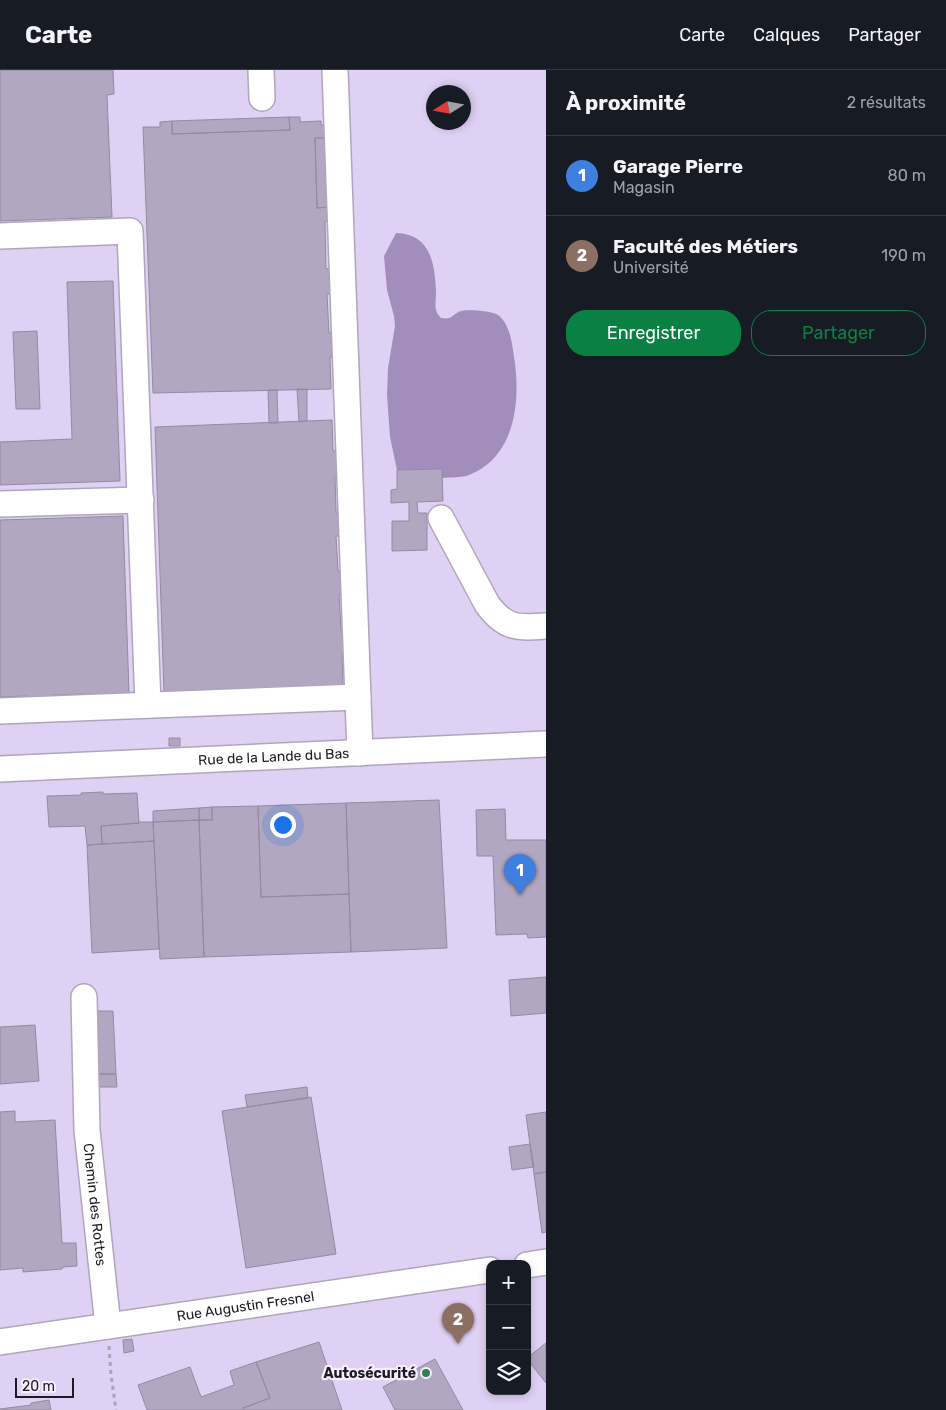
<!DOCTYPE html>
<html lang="fr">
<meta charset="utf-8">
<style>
:root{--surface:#171b24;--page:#20242c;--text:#f1f3f6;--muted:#9ea1a6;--line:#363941;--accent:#0b8043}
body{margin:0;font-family:Rubik,sans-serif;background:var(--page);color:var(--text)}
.controls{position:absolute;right:15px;bottom:15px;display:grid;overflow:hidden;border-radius:10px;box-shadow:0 2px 8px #0003}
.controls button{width:45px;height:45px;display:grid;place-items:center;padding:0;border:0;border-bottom:1px solid var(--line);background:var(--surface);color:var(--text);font:25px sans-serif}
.compass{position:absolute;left:426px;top:15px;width:45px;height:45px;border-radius:50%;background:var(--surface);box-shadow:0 2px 8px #0003;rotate:259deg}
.scale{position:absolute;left:15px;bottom:12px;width:59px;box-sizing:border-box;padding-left:5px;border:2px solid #1e1a24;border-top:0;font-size:14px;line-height:18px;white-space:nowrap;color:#1e1a24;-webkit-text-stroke:4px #f5efff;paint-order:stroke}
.you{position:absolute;left:282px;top:754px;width:18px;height:18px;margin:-12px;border:4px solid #fff;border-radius:50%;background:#1a73e8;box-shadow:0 0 0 8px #1a73e833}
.badge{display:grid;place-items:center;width:32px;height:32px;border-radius:50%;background:var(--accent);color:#fff;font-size:16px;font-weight:700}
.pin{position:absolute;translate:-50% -41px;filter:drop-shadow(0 1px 2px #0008)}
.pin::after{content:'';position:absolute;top:26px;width:18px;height:15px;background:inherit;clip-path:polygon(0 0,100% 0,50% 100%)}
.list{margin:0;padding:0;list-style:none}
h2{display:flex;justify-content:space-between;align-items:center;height:65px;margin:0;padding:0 20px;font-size:21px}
h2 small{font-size:16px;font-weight:400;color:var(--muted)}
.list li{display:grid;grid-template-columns:32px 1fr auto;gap:15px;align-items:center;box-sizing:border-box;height:80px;padding:0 20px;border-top:1px solid var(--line)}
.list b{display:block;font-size:19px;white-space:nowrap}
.list p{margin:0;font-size:16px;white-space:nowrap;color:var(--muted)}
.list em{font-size:16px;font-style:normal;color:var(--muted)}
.actions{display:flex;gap:10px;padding:15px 20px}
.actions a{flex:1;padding:11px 0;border:1px solid var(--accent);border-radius:20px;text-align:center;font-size:18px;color:var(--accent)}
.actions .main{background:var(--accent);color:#fff}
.icon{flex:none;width:28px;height:28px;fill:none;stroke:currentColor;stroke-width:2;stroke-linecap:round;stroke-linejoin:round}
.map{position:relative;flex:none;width:546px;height:1340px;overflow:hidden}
header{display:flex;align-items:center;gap:30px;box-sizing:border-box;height:70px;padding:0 25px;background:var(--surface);border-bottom:1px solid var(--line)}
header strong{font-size:24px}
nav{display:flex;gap:28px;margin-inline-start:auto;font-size:18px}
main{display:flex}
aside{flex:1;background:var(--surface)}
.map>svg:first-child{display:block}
</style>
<header>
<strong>Carte</strong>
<nav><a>Carte</a><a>Calques</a><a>Partager</a></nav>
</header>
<main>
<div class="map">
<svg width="546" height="1340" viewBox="0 0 546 1340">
<rect width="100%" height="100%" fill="#eadffa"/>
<path fill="#dfd1f3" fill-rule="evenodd" d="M0,0H546V1340H0ZM433,22H463V52H433ZM490,1194H527V1321H490Z"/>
<path fill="#a18eba" d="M396,163C431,164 435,194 436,223C436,233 433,240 441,248C453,250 451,245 461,241C467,239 493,241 498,245C510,254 512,273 514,287C521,329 516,387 469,405C461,408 451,407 442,408V399L397,400L390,367L387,325L388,298L395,256L394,246L387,220L384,186Z"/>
<path fill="#b1a7c0" stroke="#948aa2" d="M0,0H113L114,24L107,25L112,147L0,151Z
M289,47L290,60L172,64V51Z
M289,47H300V52L321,51V55H325L326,68H315L317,138L329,137L330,151H325L326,199L331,198L332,224H327L329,263H333L334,287H330L331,319L153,323L143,57H160V52L172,51V64L290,60Z
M315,68H326L329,137L317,138Z
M113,211L120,411L0,415V372L72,369L67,212Z
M37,261L40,339H16L13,262Z
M297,319H307V351L299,352Z
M268,320H277L278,353H269Z
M332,350L333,381L339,380L340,406H335L336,442H341V466H336L338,501L343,500L344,524H339L341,560L346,559V584H342L343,616L266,618V623L164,622L155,357Z
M442,399L443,431L417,432L418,443H427V480L392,481V451H409V432L391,433V420L397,419V400Z
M123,446L129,623L111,624V628L86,629L85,624L52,625L53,630L28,631L27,626L0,627V450Z
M169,668H180V676H169Z
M103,722V724L137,723L139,753L101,756L102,774L87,775L85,756L49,757L47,726L81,725V723Z
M439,730L447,878L351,882L346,733Z
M346,733L349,824L261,827L258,736Z
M258,736L261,827L349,824L351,882L204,887L199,750H212V737Z
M212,737V750H199V738Z
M199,738V750L153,752V741Z
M505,739L506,770H546V867L528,868L527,864L496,865L493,786H477L476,740Z
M199,750L204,887L160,889L153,752Z
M139,752H153L154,771L102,774L101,756L139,753Z
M154,771L159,879L92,883L87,775Z
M546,907V943L511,946L509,910Z
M96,941H113L116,1004H97L95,955L98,954Z
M35,955L39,1011L0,1014V957Z
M97,1004H116L117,1017H97Z
M307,1017L308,1028L247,1037L245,1025Z
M311,1027L336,1184L246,1198L222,1041Z
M15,1041V1052L55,1050L62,1173H76L77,1196L63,1197L62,1199L23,1202V1198L0,1200V1042Z
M546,1042V1102L534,1104L526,1045Z
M530,1074L534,1097L512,1100L509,1077Z
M546,1102V1162L542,1163L534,1104Z
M132,1269L134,1281L124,1283L123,1270Z
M319,1272L342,1340H244L243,1338L270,1328L256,1292Z
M546,1273V1313L527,1289V1288Z
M435,1289L463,1340H395L383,1317Z
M256,1292L270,1328L243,1338L244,1340H147L138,1315L190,1297L201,1327L234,1315L230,1301Z
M49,1330L51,1340H0V1339L31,1335V1333Z"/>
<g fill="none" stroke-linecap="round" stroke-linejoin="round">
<g stroke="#b0a5bf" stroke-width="28">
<g id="minor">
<path d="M261,0L262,28"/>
<path d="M335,0L360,683"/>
<path d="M0,166L130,161L148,635"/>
<path d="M0,434L141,430"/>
<path d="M441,448L487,534C505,559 518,558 546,556"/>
<path d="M0,641L358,627"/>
<path id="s1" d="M0,699L546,674"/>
<path id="s2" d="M84,927L87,1060L108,1256"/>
<path d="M527,1195L546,1192"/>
<path id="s3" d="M0,1272L490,1200"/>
</g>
</g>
<path stroke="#aca3b8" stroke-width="3" stroke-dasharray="4 4" stroke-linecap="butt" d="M109,1276L111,1305L116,1340"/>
<use href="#minor" stroke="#fff" stroke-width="25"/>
</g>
<circle fill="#318050" stroke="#f5efff" stroke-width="2" cx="426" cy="1303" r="5"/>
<g text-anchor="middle" stroke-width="4.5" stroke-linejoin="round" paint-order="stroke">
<g font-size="14" fill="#1e1a24" stroke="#f5efff">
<text dy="5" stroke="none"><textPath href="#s1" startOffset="274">Rue de la Lande du Bas</textPath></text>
<text dy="5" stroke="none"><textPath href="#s2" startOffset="208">Chemin des Rottes</textPath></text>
<text dy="5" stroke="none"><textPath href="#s3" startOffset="248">Rue Augustin Fresnel</textPath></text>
</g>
<g font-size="14" font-weight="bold" fill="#1e1a24" stroke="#f5efff" text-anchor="end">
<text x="416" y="1308">Autosécurité</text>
</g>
</g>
</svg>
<div class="controls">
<button>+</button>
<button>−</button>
<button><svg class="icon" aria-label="layers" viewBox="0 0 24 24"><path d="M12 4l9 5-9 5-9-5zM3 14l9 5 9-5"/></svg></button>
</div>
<svg class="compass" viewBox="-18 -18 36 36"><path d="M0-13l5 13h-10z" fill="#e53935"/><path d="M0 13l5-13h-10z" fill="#9ea1a6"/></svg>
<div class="scale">20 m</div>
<div class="you"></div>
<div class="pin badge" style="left:520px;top:825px;background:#3f7fe0">1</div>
<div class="pin badge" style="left:458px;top:1274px;background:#8d6e63">2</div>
</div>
<aside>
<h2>À proximité<small>2 résultats</small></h2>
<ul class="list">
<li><span class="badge" style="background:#3f7fe0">1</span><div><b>Garage Pierre</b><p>Magasin</p></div><em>80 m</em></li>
<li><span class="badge" style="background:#8d6e63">2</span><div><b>Faculté des Métiers</b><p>Université</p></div><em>190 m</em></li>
</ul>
<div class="actions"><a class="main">Enregistrer</a><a>Partager</a></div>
</aside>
</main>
